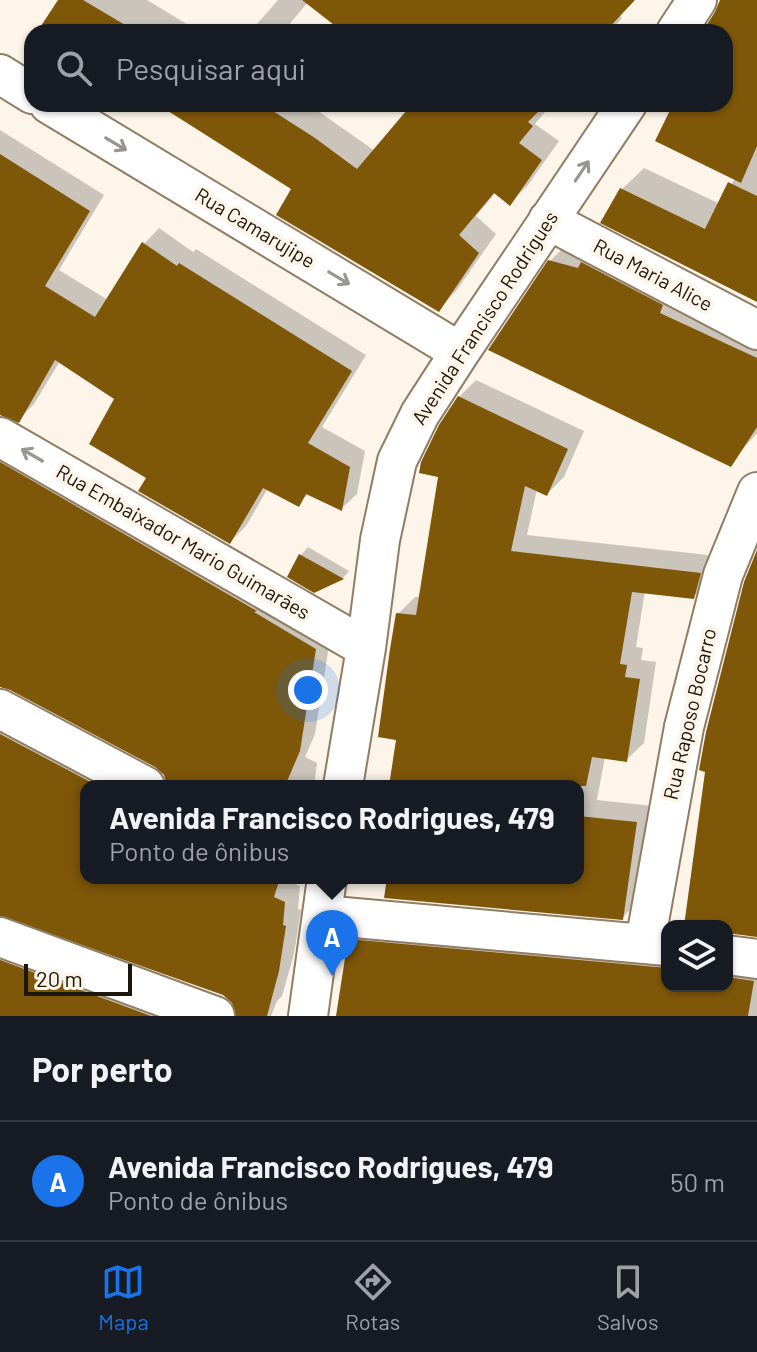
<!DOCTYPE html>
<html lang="pt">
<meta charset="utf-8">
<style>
:root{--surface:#171b24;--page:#242831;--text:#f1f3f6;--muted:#9ea1a6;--line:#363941;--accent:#1a73e8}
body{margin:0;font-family:Barlow,sans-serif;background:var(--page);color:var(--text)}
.controls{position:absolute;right:24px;bottom:24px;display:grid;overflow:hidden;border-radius:16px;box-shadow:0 2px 6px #0004}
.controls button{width:72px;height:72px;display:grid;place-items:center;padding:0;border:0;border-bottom:2px solid var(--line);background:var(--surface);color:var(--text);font:40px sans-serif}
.scale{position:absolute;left:24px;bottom:20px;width:108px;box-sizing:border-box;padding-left:8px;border:4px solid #1d160b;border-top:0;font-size:22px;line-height:28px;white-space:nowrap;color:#1d160b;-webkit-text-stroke:6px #fdf5e9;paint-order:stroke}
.you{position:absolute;left:308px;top:690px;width:28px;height:28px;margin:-20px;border:6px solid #fff;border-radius:50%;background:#1a73e8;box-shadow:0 0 0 12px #1a73e833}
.badge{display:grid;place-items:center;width:52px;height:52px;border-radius:50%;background:var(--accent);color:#fff;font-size:26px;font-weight:700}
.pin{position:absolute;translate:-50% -66px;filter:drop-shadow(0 2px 4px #0008)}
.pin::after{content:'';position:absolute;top:42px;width:28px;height:24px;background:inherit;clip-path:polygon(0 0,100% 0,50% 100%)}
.popup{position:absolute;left:80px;top:780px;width:504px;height:104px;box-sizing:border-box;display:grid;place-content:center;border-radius:16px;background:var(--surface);filter:drop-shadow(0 2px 6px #0005);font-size:26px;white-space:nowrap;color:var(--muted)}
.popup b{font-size:30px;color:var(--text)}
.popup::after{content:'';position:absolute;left:50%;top:100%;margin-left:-16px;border:16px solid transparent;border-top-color:var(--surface)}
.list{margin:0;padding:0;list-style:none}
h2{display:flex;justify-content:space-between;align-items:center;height:104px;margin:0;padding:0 32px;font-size:34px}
h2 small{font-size:26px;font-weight:400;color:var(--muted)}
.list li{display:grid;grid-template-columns:52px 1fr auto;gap:24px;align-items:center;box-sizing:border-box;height:120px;padding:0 32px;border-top:2px solid var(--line)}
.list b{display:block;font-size:30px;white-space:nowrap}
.list p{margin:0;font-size:26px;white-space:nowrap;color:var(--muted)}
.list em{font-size:26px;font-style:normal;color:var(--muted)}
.icon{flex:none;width:44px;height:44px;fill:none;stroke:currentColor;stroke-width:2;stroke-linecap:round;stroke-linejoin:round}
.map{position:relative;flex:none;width:757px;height:1016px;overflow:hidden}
.search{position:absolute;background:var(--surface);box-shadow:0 2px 6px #0004;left:24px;right:24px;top:24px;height:88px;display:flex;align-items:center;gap:20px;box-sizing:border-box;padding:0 28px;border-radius:24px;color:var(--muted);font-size:30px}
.sheet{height:224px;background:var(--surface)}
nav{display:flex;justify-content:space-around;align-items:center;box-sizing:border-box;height:112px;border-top:2px solid var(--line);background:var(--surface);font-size:22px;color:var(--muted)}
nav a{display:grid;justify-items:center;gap:4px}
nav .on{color:var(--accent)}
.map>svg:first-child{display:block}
</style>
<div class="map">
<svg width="757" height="1016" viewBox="0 0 757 1016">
<rect width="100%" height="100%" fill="#fdf5e9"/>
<path fill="#0003" d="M60,0H147L200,32H40Z
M278,0H633L619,15L622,18L609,32H348L308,2L283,32H250Z
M722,0H757V300L617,194L644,168L720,204L735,178L675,104H725V32H704Z
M187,104H308L375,151L413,104H546L549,107L535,124L559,141L528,185L510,203L496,192L476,216L496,234L456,291L438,309L294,188Z
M0,130L104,195L59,270L108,300L144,244L159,228L193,252L196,249L366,355L322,427L365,451L357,494L341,509L309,493L298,504L268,488L246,526L230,542L148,477L117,398L60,361L34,404L18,420L0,413Z
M567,244L757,333V433L730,464L550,261Z
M476,380L584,431L564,477L547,494L537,489L527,535L717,556L711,580L693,597L645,591L636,647L643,648L641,660L656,662L644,743L626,760L605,757L597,800L653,806L639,901L622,918L389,878H578V786H392L398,738V614L415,597H421L459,397Z
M0,436L331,633L315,734L305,757L317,763L314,786H169L166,774L157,765L11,688L0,685Z
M308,547L349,571L343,578L314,590L289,576L301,555Z
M0,708L142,786H86V878H289L288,881L300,886L298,909L301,910L294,954L282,996L277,1001L271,1016H238L233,1000L224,994L0,914Z
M372,919L667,945V986H727V934L728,942L757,957V1016H338L350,940Z
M0,936L208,1016H0Z"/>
<path fill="#7f5709" d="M58,0H83L137,32H37Z
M302,0H635L605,32H343Z
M720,0H757V146L741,183L655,141L673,104H725V32H702L715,12Z
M157,104H262L315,138L357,169L412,104H546L528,122L533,126L519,143L542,160L510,206L494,193L459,235L479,253L439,312L276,215L291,189Z
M0,154L90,211L45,286L95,317L142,242L177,266L179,263L352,371L308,443L350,467L342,511L306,494L299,507L263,488L230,544L138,491L146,478L89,444L114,399L55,360L19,423L0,415Z
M728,182L757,196V302L600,223L620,188L705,229Z
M548,260L578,268L581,262L663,305L660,313L757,358V427L731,467L488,350Z
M458,396L568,449L547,496L525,486L511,551L701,573L694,599L632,592L620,664L627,665L625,677L640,679L627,762L592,757L586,786H389L396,740L378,737L390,649L396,613L416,615L438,477L419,473L421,462L439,425Z
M0,462L257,611L254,612L316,649L300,751L285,786H167L164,775L155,767L10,690L0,687Z
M757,550V937L727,933V926H684L705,772L699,770L706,732L744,582Z
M299,554L344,579L314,593L287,577Z
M0,734L98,786H86V878H280L274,897L285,902L283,925L286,926L279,971L267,1016H236L232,1003L223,995L0,916Z
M578,816L637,822L623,920L384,898L387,878H578Z
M348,939L667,968V986H727V977L754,981L748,1016H336Z
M0,960L151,1016H0Z"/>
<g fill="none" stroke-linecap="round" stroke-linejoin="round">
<g stroke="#907d63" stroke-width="42">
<path id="minor" d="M676,32L697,0
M0,74L32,94
M49,104L460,352
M548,220L757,330
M0,437L366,648
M0,709L145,786
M343,786L366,648L380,540L397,461L420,414L460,352L627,104
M322,915L667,946
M0,937L215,1016
M645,943L684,727L723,575L757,492
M727,955L757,959
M308,1016L327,878"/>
</g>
<use href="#minor" stroke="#fff" stroke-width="38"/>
</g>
<defs><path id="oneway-shaft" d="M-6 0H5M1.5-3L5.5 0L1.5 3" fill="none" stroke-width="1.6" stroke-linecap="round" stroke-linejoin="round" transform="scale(2)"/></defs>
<g stroke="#999691">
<use href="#oneway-shaft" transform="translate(116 144) rotate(31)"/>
<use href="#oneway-shaft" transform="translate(582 171) rotate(-56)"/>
<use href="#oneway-shaft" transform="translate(339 278) rotate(31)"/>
<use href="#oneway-shaft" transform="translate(32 455) rotate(-150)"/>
</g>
<g text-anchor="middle" stroke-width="8" stroke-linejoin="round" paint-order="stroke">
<g font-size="20" fill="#1d160b" stroke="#fdf5e9">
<text transform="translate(255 228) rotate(31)" y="7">Rua Camarujipe</text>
<text transform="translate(653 275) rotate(28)" y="7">Rua Maria Alice</text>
<text transform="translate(485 318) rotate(-57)" y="7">Avenida Francisco Rodrigues</text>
<text transform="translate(183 542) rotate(30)" y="7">Rua Embaixador Mario Guimarães</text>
<text transform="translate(690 714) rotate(-77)" y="7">Rua Raposo Bocarro</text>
</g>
</g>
</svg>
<div class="controls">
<button><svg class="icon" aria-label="layers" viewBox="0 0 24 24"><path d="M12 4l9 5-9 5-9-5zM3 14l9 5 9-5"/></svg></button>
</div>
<div class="scale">20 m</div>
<div class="you"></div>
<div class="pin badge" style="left:332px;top:976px">A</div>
<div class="popup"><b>Avenida Francisco Rodrigues, 479</b>Ponto de ônibus</div>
<div class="search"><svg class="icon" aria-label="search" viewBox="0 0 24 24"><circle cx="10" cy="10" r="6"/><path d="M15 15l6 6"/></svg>Pesquisar aqui</div>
</div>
<section class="sheet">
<h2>Por perto<small></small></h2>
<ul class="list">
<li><span class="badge">A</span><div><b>Avenida Francisco Rodrigues, 479</b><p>Ponto de ônibus</p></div><em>50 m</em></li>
</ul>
</section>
<nav>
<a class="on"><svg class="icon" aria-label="map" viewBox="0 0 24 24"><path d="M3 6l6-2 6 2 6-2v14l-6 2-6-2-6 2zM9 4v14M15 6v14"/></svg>Mapa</a>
<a><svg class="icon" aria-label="directions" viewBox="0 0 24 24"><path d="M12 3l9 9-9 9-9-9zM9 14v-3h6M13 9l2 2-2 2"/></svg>Rotas</a>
<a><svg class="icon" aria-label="saved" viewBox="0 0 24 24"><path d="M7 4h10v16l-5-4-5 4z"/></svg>Salvos</a>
</nav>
